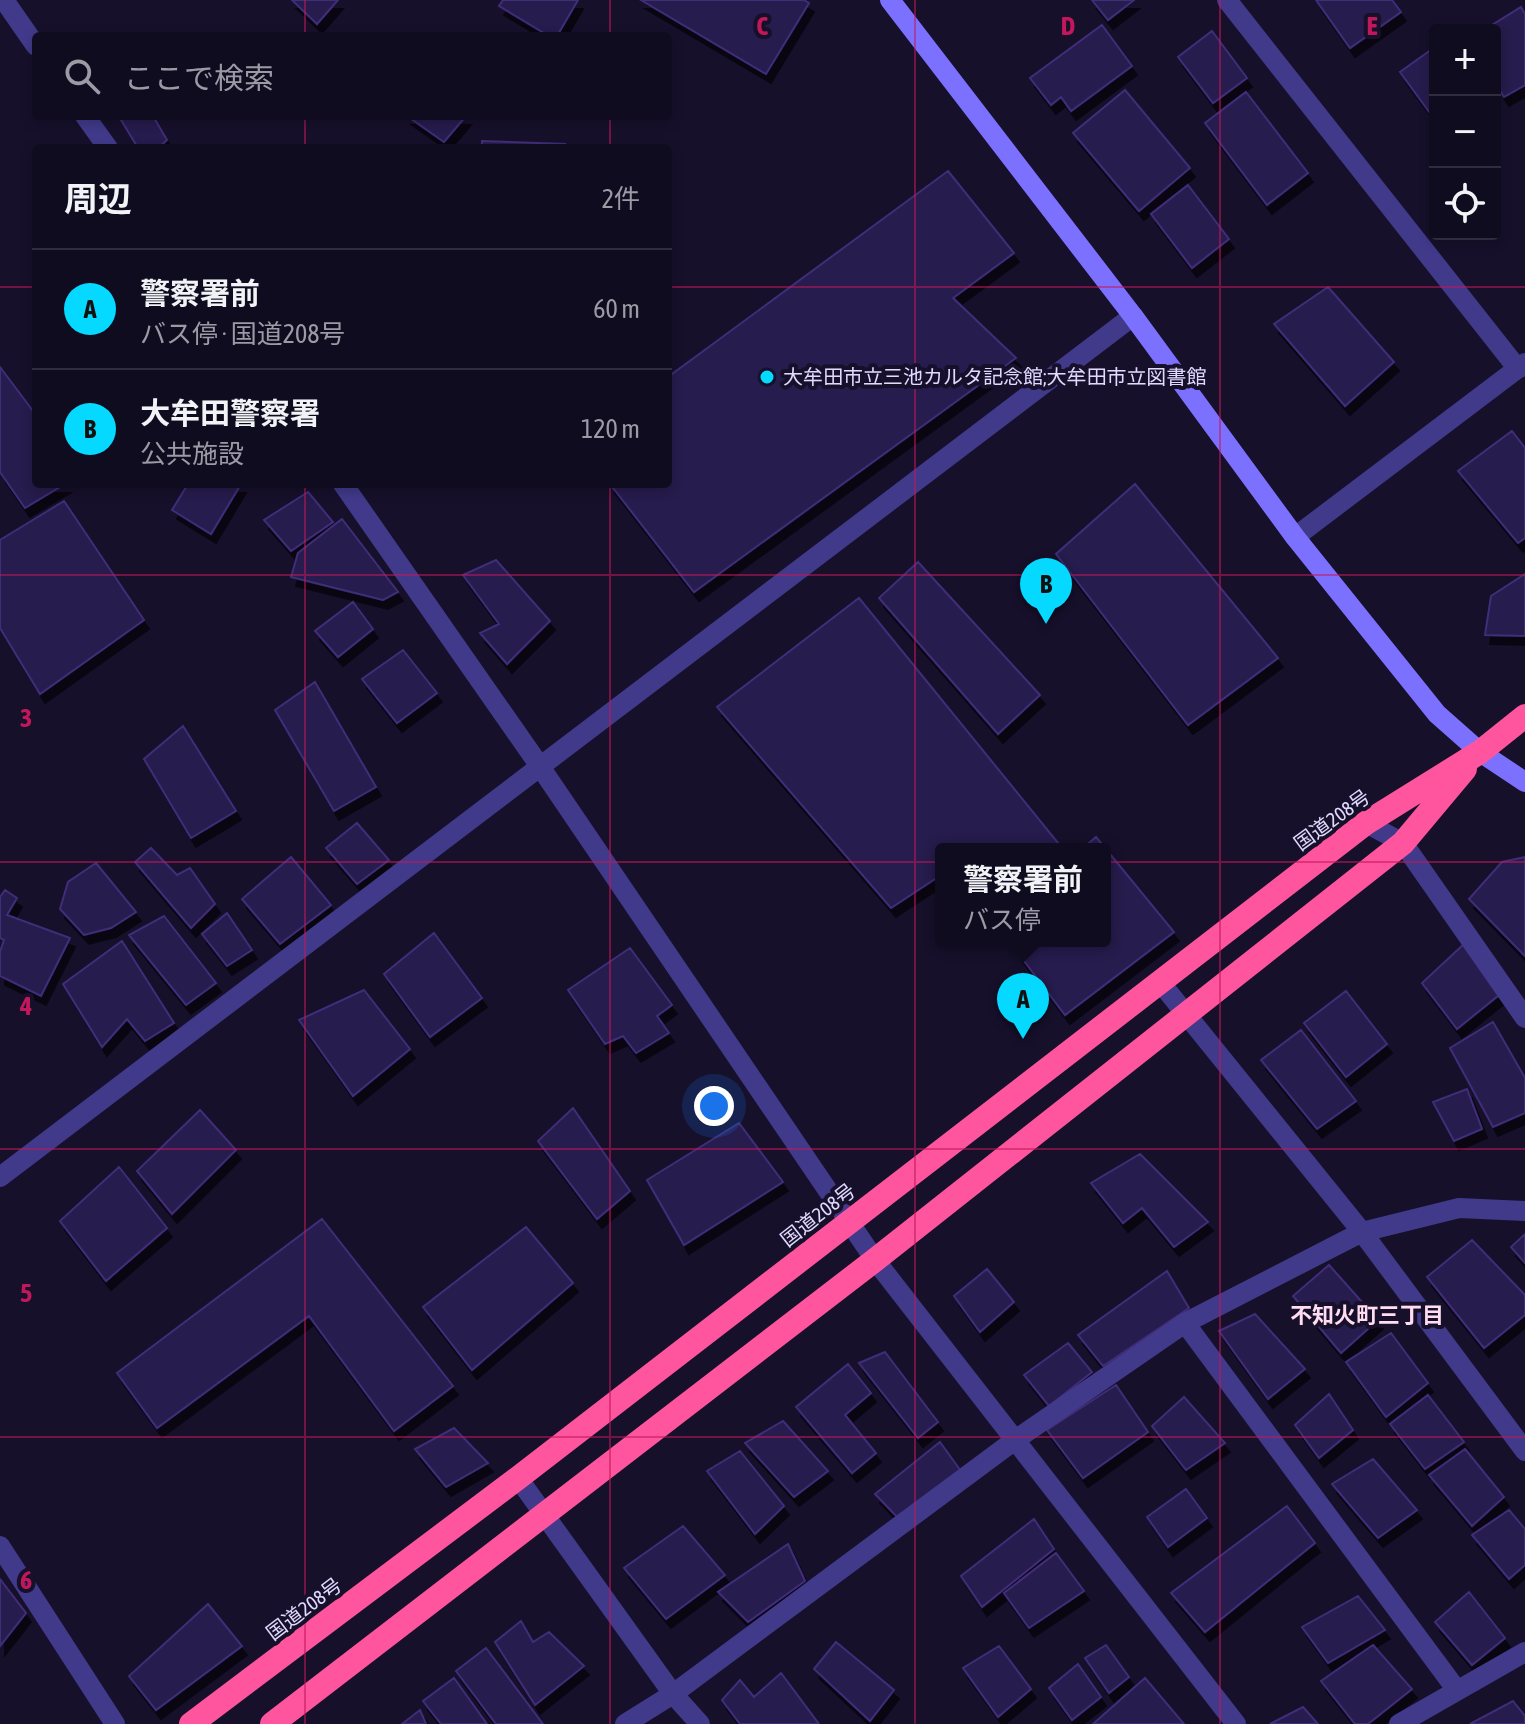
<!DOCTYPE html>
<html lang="ja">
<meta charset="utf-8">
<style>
:root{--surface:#100c20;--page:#191529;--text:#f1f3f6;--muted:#9c9ba5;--line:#302c3e;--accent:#06d9ff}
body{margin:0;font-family:"Asap Condensed","Noto Sans JP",sans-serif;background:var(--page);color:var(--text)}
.controls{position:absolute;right:24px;top:24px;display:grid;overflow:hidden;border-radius:8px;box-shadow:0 4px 12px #0003}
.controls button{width:72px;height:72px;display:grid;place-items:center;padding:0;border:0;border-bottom:2px solid var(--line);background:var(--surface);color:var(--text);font:40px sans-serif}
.you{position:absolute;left:714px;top:1106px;width:28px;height:28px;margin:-20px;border:6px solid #fff;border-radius:50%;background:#1a73e8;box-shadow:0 0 0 12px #1a73e833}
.badge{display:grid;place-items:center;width:52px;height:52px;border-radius:50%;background:var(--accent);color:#111;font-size:26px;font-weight:700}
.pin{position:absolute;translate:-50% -66px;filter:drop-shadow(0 2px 4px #0008)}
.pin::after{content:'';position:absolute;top:42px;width:28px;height:24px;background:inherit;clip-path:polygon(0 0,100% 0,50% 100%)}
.popup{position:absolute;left:935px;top:843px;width:176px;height:104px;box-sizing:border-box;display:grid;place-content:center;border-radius:8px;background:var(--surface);filter:drop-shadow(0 2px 6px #0005);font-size:26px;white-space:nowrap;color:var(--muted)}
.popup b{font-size:30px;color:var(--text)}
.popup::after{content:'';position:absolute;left:50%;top:100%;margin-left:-16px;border:16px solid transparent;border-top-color:var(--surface)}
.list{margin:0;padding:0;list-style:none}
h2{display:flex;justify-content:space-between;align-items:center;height:104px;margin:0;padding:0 32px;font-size:34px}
h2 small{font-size:26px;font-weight:400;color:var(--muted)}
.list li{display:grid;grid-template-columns:52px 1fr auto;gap:24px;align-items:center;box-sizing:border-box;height:120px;padding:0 32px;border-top:2px solid var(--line)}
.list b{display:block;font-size:30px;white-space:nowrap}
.list p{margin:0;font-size:26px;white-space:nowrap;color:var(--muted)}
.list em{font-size:26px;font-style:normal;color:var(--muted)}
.icon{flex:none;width:44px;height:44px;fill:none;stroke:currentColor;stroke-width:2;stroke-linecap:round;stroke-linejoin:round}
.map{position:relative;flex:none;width:1525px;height:1724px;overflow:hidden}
.search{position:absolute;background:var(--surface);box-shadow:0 4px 12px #0003;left:32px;top:32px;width:640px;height:88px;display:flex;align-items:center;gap:20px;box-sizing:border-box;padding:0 28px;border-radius:8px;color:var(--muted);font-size:30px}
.panel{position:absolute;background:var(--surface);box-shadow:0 4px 12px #0003;left:32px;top:144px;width:640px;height:344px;border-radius:8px}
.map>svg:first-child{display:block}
</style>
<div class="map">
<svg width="1525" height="1724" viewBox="0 0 1525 1724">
<defs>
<filter id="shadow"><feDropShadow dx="5" dy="9" stdDeviation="0" flood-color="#0009"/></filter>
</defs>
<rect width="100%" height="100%" fill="#16102b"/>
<path fill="#281b4d" stroke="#402d79" stroke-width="2" filter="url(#shadow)" d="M292,0H338L317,24Z
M503,0H578L557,36H549L499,6Z
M641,0H804L809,3L766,74Z
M1092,0H1134L1108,20Z
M1316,0H1392L1401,12L1350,48Z
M1521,7L1525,14V85L1504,97L1495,83V30H1484Z
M1102,25L1132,66L1071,111L1061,97L1051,105L1030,78Z
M1212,31L1247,78L1213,103L1178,57Z
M1435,47V120L1400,72Z
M1125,90L1190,168L1139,211L1073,133Z
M1246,92L1308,173L1267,205L1205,123Z
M130,116H153L167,140L158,148H138L121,120Z
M407,116H466L444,142Z
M482,141L565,144L564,148H482Z
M948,171L1014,253L953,298L1016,358L694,592L610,484H668V377Z
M1188,185L1229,239L1192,268L1151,214Z
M1328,287L1394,362L1345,406L1274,324Z
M0,367L36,415V484H65L25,508L0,472Z
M1512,431L1525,448V538L1518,543L1458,471Z
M188,484H241L211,534L172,510Z
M1135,484L1278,658L1188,725L1056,554Z
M308,492L333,522L291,551L264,520Z
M64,501L144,620L40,694L0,628V540Z
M342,519L398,592L383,600L291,577L298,553Z
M496,560L550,621L507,664L480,633L499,624L463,575Z
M918,562L1040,695L998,734L879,598Z
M1525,574V636L1485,635L1491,596Z
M859,598L1063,849H941V875L891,908L717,707Z
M353,602L373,629L338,657L315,631Z
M403,650L437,693L397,723L362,679Z
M315,682L376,787L334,811L275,710Z
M183,726L236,811L191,838L144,759Z
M357,823L389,860L357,884L326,848Z
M1096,837L1174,932L1065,1015L1009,941H1105V849H1082Z
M151,848L177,875L190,868L215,904L191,928L135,862Z
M291,857L331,905L280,944L242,899Z
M1525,857V956L1469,899L1502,862Z
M96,863L136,912L111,928L84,935L60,909L68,882Z
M5,890L17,898L7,915L70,938L41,996L0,976V952L4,940L0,938V897Z
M227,913L252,950L227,966L202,934Z
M164,916L216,983L186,1005L129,935Z
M434,933L482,998L430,1037L384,974Z
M122,941L174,1023L145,1041L127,1019L102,1047L63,984Z
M1464,944L1504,991L1457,1029L1422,983Z
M630,948L672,1005L657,1016L669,1033L636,1053L623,1036L605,1044L568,990Z
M364,990L410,1049L353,1096L299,1020Z
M1346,991L1387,1044L1346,1077L1304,1023Z
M1493,1022L1525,1078V1113L1493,1127L1450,1048Z
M1301,1030L1356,1101L1317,1129L1261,1060Z
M1467,1089L1482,1129L1454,1141L1433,1102Z
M573,1108L630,1191L597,1219L538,1141Z
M200,1110L236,1150L172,1214L137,1171Z
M739,1123L783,1182L684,1245L647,1180Z
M1140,1154L1208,1222L1174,1247L1142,1208L1123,1223L1091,1183Z
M119,1167L167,1228L106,1281L60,1221Z
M322,1219L453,1386L394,1431L309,1316L157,1428L117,1373Z
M526,1227L573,1283L472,1370L423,1307Z
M1525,1234V1263L1511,1247Z
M1472,1240L1525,1295V1315L1484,1348L1427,1277Z
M1329,1265L1378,1320L1341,1353L1293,1296Z
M987,1269L1014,1302L980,1332L954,1296Z
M1167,1271L1189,1308L1103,1366L1078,1335Z
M1255,1314L1305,1369L1268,1399L1219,1331Z
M1391,1333L1428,1383L1386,1417L1346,1362Z
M1068,1343L1092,1372L1049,1406L1024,1375Z
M885,1352L938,1422L918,1438L859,1363Z
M848,1364L871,1393L845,1415L876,1453L852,1473L796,1407Z
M1116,1385L1148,1432L1083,1478L1047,1430Z
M1329,1394L1353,1430L1319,1458L1295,1425Z
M1428,1395L1464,1442L1425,1469L1390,1424Z
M1184,1397L1225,1443L1186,1470L1152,1426Z
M783,1421L828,1471L794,1497L745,1443Z
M454,1428L488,1463L446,1487L415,1449Z
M940,1442L963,1474L901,1521L875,1494Z
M1465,1449L1504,1497L1472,1526L1429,1475Z
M740,1451L784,1506L755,1534L707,1471Z
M1373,1459L1417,1510L1378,1538L1332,1484Z
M1186,1489L1207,1518L1168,1547L1147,1517Z
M1287,1506L1315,1543L1205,1632L1171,1593Z
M1509,1510L1525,1529V1565L1509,1579L1472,1535Z
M1034,1519L1054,1549L982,1607L961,1576Z
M683,1526L725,1575L666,1619L624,1568Z
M788,1544L805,1581L748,1622L718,1592Z
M1056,1553L1084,1591L1029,1628L1004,1593Z
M0,1579L26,1613L0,1646Z
M1469,1592L1505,1638L1472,1665L1435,1622Z
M1358,1596L1385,1630L1328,1663L1302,1627Z
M208,1604L242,1646L156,1710L129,1676Z
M521,1621L533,1642L549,1632L584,1666L535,1705L495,1642Z
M836,1642L894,1690L870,1721L814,1669Z
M1106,1645L1129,1677L1109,1693L1085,1658Z
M1373,1645L1412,1689L1368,1724H1355L1321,1681Z
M999,1646L1031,1689L998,1717L963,1668Z
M486,1648L543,1724H496L456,1671Z
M1078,1664L1101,1697L1072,1720L1049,1688Z
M781,1673L819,1724H740L722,1700L740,1680L754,1697Z
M454,1678L487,1724H441L423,1701Z
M1145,1678L1184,1724H1093Z
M1513,1701L1525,1716V1724H1470Z
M1303,1707L1318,1724H1270Z
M420,1710L426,1724H402Z"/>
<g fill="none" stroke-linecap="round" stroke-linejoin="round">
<path stroke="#413a8b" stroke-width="20" d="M4,0L36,46
M1227,0L1518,369
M85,116L108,148
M343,484L539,765L875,1260L1236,1724
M1295,537L1525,363
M1366,823L1403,843L1525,1018
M1160,982L1362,1232L1525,1451
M0,1177L1133,316
M1185,1323L1456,1689
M518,1478L673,1694L700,1724
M0,1546L115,1724
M625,1724L673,1694L1015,1440L1185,1323L1362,1232L1459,1208L1525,1211
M1399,1724L1525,1652"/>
<path stroke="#7c71ff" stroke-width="20" d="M890,0L1133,316L1295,537L1437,714L1480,752L1525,782"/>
<path stroke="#ff559e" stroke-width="24" d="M191,1724L518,1478L1366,823L1480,752L1525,716
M272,1724L875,1260L1403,843L1465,769"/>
</g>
<path fill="none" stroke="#c2185b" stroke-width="2" stroke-opacity="0.55" d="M305,0V36M610,0V36M915,0V1724M1220,0V1724M305,116V148M610,116V148M0,287H36M668,287H1525M305,484V1724M610,484V1724M0,575H1525M0,862H1525M0,1149H1525M0,1437H1525"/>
<circle fill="#06d9ff" stroke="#16102b" stroke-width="3" cx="767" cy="377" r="8"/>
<g text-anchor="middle" stroke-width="8" stroke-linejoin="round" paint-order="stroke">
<g font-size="20" fill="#e0daff" stroke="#16102b" text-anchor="start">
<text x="783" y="384">大牟田市立三池カルタ記念館;大牟田市立図書館</text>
</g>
<g font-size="20" fill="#e0daff" stroke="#16102b">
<text transform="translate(1332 820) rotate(-36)" y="7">国道208号</text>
<text transform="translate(818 1215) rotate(-38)" y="7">国道208号</text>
<text transform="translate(304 1609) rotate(-37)" y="7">国道208号</text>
</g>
<g font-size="22" font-weight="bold" fill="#ffdcf0" stroke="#16102b">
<text x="1367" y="1323">不知火町三丁目</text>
</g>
</g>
<g font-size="26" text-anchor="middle" font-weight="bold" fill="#c2185b" stroke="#16102b" stroke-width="8" stroke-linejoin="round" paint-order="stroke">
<text x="762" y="35">C</text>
<text x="1068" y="35">D</text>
<text x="1372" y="35">E</text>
<text x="26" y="727">3</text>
<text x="26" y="1015">4</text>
<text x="26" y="1302">5</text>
<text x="26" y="1589">6</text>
</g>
</svg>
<div class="controls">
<button>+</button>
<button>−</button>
<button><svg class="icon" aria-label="locate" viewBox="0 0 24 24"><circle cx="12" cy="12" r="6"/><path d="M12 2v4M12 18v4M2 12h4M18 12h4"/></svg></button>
</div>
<div class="you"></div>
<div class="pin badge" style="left:1023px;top:1039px">A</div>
<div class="popup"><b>警察署前</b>バス停</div>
<div class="pin badge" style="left:1046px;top:624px">B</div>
<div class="search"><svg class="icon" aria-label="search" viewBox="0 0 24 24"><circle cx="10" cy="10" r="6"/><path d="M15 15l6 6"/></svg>ここで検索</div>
<section class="panel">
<h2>周辺<small>2件</small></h2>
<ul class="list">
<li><span class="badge">A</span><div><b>警察署前</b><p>バス停 · 国道208号</p></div><em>60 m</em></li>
<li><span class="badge">B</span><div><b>大牟田警察署</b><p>公共施設</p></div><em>120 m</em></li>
</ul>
</section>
</div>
